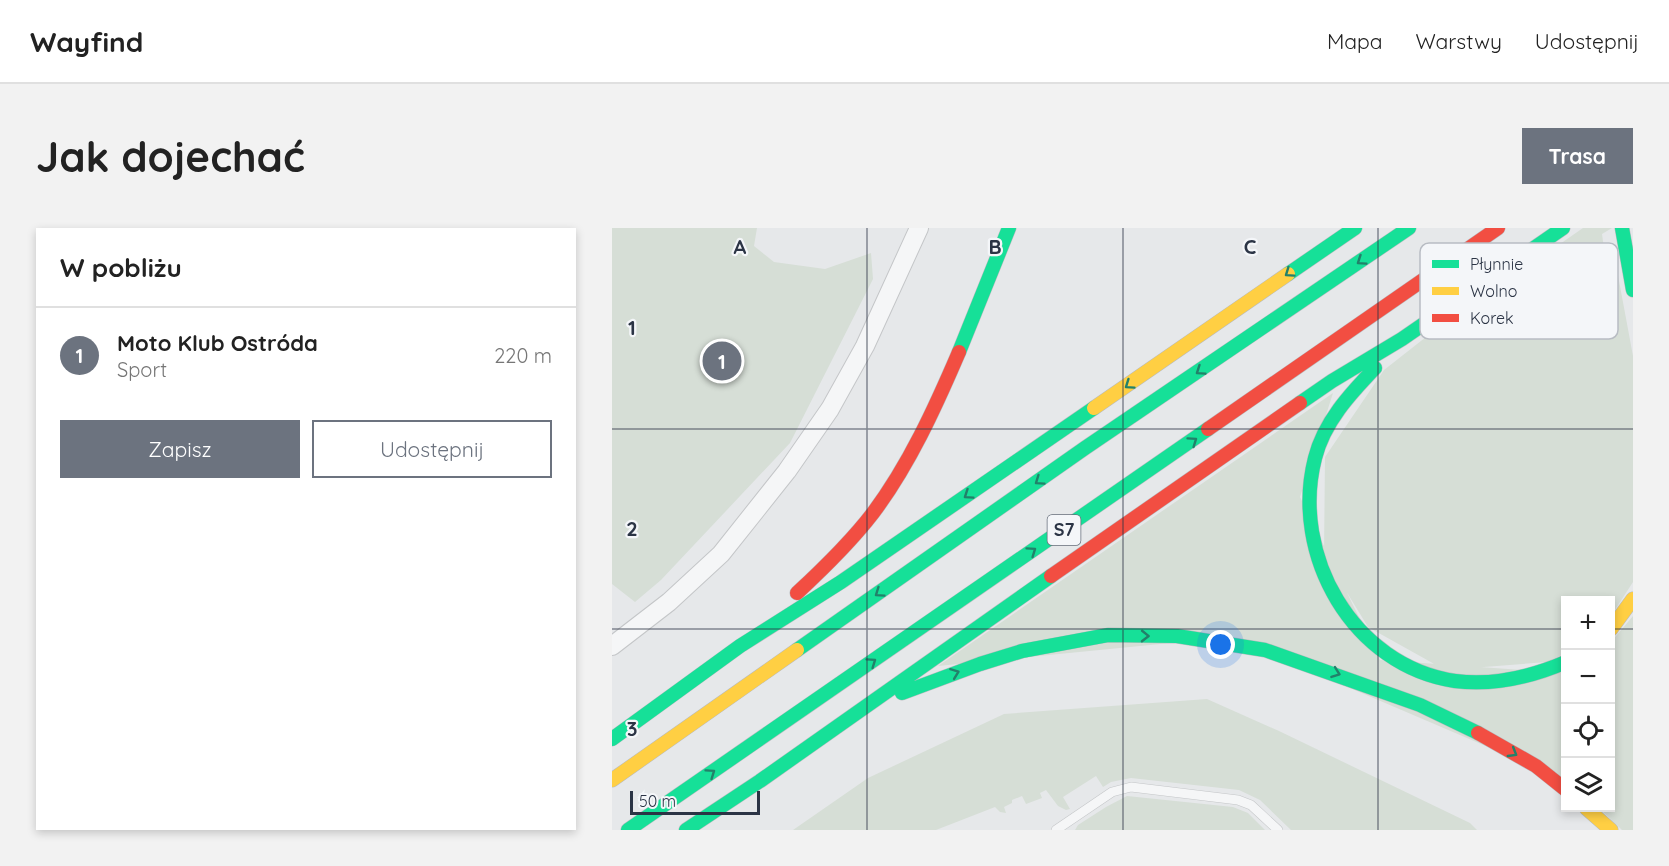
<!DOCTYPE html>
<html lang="pl">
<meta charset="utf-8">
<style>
:root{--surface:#fff;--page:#f2f2f2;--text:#222;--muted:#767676;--line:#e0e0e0;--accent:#6c737f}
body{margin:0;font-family:Quicksand,sans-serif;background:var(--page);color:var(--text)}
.controls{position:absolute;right:18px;bottom:18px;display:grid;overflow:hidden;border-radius:0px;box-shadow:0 3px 9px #0003}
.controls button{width:54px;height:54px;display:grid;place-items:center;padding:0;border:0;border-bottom:2px solid var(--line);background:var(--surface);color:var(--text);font:30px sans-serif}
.scale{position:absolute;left:18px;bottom:15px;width:130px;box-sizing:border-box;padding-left:6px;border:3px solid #2b3445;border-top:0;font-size:16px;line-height:21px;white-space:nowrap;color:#2b3445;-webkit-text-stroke:4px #f4f6f9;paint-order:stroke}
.you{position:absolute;left:609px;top:417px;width:21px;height:21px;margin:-15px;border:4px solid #fff;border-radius:50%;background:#1a73e8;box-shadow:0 0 0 9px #1a73e833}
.badge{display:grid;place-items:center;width:39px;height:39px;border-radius:50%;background:var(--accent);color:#fff;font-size:20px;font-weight:700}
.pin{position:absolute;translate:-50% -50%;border:3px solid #fff;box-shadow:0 2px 6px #0006}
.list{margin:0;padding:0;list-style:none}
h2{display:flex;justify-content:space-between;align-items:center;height:78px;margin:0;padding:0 24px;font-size:26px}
h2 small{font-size:20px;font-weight:400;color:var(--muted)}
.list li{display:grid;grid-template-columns:39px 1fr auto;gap:18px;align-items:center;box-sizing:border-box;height:96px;padding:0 24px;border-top:2px solid var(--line)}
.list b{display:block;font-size:22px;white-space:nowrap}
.list p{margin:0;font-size:20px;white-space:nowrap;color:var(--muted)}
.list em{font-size:20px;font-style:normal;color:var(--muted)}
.actions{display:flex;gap:12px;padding:18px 24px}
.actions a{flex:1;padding:14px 0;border:2px solid var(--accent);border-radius:0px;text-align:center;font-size:21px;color:var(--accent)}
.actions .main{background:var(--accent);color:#fff}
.icon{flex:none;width:33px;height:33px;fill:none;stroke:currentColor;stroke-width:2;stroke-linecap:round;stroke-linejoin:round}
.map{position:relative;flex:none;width:1021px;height:602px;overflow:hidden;border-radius:0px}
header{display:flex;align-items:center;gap:36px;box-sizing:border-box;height:84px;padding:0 30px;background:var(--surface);border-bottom:2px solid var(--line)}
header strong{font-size:28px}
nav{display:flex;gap:33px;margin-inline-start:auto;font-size:21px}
.intro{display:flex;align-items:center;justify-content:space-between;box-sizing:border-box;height:144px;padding:0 36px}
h1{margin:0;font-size:42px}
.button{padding:15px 27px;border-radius:0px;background:var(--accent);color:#fff;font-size:21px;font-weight:700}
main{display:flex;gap:36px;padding:0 36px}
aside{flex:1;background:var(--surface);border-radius:0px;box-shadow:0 3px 9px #0003}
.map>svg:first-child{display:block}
</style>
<header>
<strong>Wayfind</strong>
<nav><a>Mapa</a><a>Warstwy</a><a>Udostępnij</a></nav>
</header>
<div class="intro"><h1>Jak dojechać</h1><a class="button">Trasa</a></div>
<main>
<aside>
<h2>W pobliżu<small></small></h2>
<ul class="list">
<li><span class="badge">1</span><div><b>Moto Klub Ostróda</b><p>Sport</p></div><em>220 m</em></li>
</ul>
<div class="actions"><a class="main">Zapisz</a><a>Udostępnij</a></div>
</aside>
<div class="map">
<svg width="1021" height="602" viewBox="0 0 1021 602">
<rect width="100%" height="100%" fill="#e6e8ea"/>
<path fill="#d6ded6" d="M0,0H145L142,18L162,34L213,41L259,25L261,51L178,215L49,352L23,374L0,356Z
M971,0H1000L990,6L994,35L998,34L1000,43L1005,42L1021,128V354L999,388V373H954V425L935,434L833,442L756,399L712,327L713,229L772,142L814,109Z
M721,165L688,269L768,432L953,445V552L619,409L326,438Z
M1021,388V602H1010L987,580H999V414Z
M595,471L667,503L858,595L865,602H679L648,572L627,562L519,550L499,554L491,559L484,548L451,569L458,581L454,582L446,578L434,562L428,565L430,570L414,576L410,568L400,572V575L392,579L394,585L388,584L383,579L324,602H181L256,550L392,486Z
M515,568L621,579L636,585L653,602H463L466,597L494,579Z"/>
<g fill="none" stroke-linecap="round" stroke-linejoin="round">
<g stroke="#c4c6c8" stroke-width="10">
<path id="lane" d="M444,602L500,564L519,559L626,572L639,577L666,602"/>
</g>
<g stroke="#c4c6c8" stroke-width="20">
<path id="street" d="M0,418L57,374L109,326L175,243L218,181L253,118L307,0"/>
</g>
<g stroke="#b8bbbf" stroke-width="15">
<path id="fast" d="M1010,0L1021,62
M676,46L743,0
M347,124L397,0
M763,140C738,166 712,194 703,230C678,327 741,438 843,453C882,458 919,449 954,434
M688,175L720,153L790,111L951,0
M185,422L473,220L797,0
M290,465L368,436L410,423L496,407L565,408L653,422L808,477L866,505
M0,511L128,418L229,354L482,180
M16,602L596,201
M74,602L148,553L439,348"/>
</g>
<g stroke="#b8bbbf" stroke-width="15">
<path id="slow" d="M482,180L676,46
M999,401L1021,371
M0,552L185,422
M974,580L999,602"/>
</g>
<g stroke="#b8bbbf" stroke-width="15">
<path id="jam" d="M596,201L886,0
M439,348L688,175
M185,365C212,340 238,315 261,285C297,237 323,180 347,124
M866,505L924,538L954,562"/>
</g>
<use href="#lane" stroke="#f5f6f7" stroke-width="9"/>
<use href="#street" stroke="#f5f6f7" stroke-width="18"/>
<use href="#fast" stroke="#16e098" stroke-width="14"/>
<use href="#slow" stroke="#ffcf43" stroke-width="14"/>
<use href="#jam" stroke="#f24e42" stroke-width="14"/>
</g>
<defs><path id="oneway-chevron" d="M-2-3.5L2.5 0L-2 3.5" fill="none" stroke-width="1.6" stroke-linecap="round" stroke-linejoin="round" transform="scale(1.5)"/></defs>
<g stroke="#22816a">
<use href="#oneway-chevron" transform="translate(749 33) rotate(146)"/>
<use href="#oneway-chevron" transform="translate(677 45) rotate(145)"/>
<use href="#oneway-chevron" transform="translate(588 143) rotate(146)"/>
<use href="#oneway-chevron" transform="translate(517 157) rotate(145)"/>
<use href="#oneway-chevron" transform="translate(581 213) rotate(-35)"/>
<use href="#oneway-chevron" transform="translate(427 253) rotate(145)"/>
<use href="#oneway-chevron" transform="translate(356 267) rotate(146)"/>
<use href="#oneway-chevron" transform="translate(420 323) rotate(-35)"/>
<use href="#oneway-chevron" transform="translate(267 365) rotate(145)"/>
<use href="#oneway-chevron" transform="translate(533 408) rotate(1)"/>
<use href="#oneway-chevron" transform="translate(260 434) rotate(-35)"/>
<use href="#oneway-chevron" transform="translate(343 445) rotate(-21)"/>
<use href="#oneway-chevron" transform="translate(724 445) rotate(20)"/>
<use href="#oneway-chevron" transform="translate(901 525) rotate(31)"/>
<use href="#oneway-chevron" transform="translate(99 545) rotate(-35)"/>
</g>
<path fill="none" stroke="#2b3445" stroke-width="1.5" stroke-opacity="0.55" d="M255,0V602M511,0V602M766,0V602M0,201H1021M0,401H954M999,401H1021"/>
<g text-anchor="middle" stroke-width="4.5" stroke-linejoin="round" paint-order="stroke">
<rect fill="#f4f6f9" stroke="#676e7b" stroke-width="1.5" x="435.5" y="287" width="33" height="30" rx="4.5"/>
<g font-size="18" font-weight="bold" fill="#2b3445">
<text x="452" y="308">S7</text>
</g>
</g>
<rect x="808" y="15" width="198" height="96" rx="9" fill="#f4f6f9" stroke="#b8bcc3" stroke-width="1.5"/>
<rect x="820" y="32" width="27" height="8" fill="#16e098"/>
<rect x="820" y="59" width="27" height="8" fill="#ffcf43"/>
<rect x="820" y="86" width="27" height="8" fill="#f24e42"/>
<g font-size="16" fill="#2b3445">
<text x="858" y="42">Płynnie</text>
<text x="858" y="69">Wolno</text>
<text x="858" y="96">Korek</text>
</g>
<g font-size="20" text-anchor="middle" font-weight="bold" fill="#2b3445" stroke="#f4f6f9" stroke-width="4.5" stroke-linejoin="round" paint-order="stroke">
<text x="128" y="26">A</text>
<text x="383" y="26">B</text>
<text x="638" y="26">C</text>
<text x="20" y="107">1</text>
<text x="20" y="308">2</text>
<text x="20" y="508">3</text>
</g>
</svg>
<div class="controls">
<button>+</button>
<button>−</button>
<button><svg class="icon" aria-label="locate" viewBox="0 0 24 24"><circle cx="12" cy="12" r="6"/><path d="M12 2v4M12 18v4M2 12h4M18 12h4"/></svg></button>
<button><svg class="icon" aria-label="layers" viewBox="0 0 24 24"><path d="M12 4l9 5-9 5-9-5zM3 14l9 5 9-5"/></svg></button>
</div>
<div class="scale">50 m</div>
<div class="you"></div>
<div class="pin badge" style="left:110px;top:133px">1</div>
</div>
</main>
